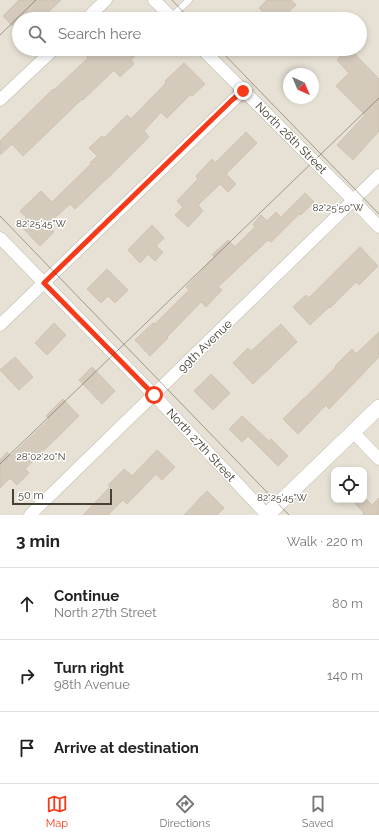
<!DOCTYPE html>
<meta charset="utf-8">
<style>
:root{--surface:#fff;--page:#f6f6f6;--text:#222;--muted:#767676;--line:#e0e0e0;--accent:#f73a1a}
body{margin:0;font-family:Raleway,sans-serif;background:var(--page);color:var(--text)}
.controls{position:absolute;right:12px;bottom:12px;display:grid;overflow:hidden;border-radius:8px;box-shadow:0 2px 6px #0003}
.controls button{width:36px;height:36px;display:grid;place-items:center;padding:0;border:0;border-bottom:1px solid var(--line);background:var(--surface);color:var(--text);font:20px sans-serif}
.compass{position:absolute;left:283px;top:68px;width:36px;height:36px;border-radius:50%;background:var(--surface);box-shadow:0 2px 6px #0003;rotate:136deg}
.scale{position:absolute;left:12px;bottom:10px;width:100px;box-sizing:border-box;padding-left:4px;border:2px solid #464036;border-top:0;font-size:11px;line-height:14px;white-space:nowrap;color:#464036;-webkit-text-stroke:3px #fff;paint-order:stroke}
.stop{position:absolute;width:12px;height:12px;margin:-9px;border:3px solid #f73a1a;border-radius:50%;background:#fff}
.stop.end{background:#f73a1a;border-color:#fff;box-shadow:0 1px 4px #0008}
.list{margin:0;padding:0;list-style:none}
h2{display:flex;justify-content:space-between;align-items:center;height:52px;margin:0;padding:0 16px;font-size:17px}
h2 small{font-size:13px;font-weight:400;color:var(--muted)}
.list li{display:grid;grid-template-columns:26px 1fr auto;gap:12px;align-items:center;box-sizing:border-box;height:72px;padding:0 16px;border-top:1px solid var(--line)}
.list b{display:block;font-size:15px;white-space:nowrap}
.list p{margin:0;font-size:13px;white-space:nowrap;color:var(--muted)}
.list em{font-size:13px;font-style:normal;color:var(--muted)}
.icon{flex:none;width:22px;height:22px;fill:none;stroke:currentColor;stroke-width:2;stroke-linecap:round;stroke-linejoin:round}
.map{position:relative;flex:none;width:379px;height:515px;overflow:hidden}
.search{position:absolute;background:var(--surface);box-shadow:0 2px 6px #0003;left:12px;right:12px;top:12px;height:44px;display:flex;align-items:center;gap:10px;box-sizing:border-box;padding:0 14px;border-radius:22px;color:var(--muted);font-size:15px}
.sheet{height:268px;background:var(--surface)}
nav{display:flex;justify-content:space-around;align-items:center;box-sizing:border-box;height:56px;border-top:1px solid var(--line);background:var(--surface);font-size:11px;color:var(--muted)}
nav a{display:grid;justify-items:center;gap:2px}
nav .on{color:var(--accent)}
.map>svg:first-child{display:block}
</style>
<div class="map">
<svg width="379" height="515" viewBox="0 0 379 515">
<rect width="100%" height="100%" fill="#f3efe7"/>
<path fill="#e7e1d5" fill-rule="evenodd" d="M0,0H379V515H0ZM19,19H360V49H19ZM289,74H313V98H289ZM334,470H364V500H334Z"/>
<path fill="#d5cbbc" stroke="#cfc3b0" d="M19,0H61L41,19H19V33L3,16Z
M267,0H291L296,5L281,19H270L259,8Z
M95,49H142L131,60L134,64L120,77L114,70L83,100L82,99L23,156L12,144L0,155V141L53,89L54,90L88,58L87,57Z
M348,49H350L379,79V131L353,160L337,145L365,115L336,86L349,73L337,60Z
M184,63L205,84L192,96L190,95L167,118L161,112L144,131L149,137L117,169L75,209L70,204L47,225L54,232L40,246L20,225L27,218L20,211L41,191L52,202L91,164L90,163L97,156L89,148L102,136L104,138L127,115L131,119L166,83L165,81Z
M246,132L257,143L226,174L236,184L228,192L220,184L198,205L203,211L188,227L175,215L183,207L177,201L198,179L196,176L212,159L215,163Z
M305,193L314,202L301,215L299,214L271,242L268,240L218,287L222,290L206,307L201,302L167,337L168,338L150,356L135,340L153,323L155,324L189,290L186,287L215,257L212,255L228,240L235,247L255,227L253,224L261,215L267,221L276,212L281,217Z
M152,225L164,238L156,246L163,252L155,261L148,254L140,263L128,250Z
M360,247L378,266L359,285L356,282L330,308L329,307L310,325L293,307L306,295L309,298Z
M107,269L128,290L115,303L108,296L101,303L87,289Z
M54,323L66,335L47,355L35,343Z
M281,324L297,342L253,384L233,363L248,348L251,351Z
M379,332V357L329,409L326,405L298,434L283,419L304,398H305L336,367L335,366L352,349L356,354Z
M15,357L33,377L19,390L0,370Z
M92,367L115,391L102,404L79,380Z
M211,374L230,393L213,410L194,391Z
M63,399L79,416L25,469L29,473L17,485L10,478L0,488V460L7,452L11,456L49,419L46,416Z
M242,416L269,441L271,439L288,456L278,466L248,436L242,442L229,429Z
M157,450L175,467L162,480L156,474L127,504L123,500L108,515H83L110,487L108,485L124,469L132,476Z
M207,491L224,508L217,515H184Z
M379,498V515H362L364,513L352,500H367L372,505Z"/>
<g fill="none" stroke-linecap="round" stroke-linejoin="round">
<g stroke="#beb7a9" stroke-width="7">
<path id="service" d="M171,17L189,0"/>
</g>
<g stroke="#beb7a9" stroke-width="13">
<path id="minor" d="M154,0L173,19
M86,19L106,0
M202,49L353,200L379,227
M0,100L54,49
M0,238L154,395L267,515
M0,325L243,91
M353,432L379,459
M30,515L379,175"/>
</g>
<g stroke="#beb7a9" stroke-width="16">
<path id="tertiary" d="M267,515L379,407"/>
</g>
<use href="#service" stroke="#fff" stroke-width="6"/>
<use href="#minor" stroke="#fff" stroke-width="12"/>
<use href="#tertiary" stroke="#fff" stroke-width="15"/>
</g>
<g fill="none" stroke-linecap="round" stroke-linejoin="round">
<path stroke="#f73a1a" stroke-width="5" d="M154,395L44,283L232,100L243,91"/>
</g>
<path fill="none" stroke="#464036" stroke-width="1" stroke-opacity="0.45" d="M172,0L190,19M0,35L36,0M219,49L379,214M0,216L289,515M0,464L379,98"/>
<g text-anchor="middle" stroke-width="3" stroke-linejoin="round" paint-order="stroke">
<g font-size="12" fill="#464036" stroke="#fff">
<text transform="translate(291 138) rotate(45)" y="4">North 26th Street</text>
<text transform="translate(205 346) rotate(-44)" y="4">99th Avenue</text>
<text transform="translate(201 445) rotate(47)" y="4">North 27th Street</text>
</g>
</g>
<g font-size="10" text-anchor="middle" fill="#464036" stroke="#fff" stroke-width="3" stroke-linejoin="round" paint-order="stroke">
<text x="338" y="211">82°25'50"W</text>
<text x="41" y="227">82°25'45"W</text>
<text x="41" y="460">28°02'20"N</text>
<text x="282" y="501">82°25'45"W</text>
</g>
</svg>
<div class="controls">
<button><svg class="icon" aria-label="locate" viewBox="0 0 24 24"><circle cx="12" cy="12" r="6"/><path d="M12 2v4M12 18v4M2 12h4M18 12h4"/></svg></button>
</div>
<svg class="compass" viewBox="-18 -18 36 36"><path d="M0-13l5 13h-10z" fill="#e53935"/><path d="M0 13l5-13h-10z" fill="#767676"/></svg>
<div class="scale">50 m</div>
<div class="stop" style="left:154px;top:395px"></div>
<div class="stop end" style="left:243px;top:91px"></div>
<div class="search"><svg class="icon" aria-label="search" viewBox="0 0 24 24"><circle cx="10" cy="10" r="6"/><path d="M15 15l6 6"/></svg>Search here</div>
</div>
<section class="sheet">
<h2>3 min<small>Walk · 220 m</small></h2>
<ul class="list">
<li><svg class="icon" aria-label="ahead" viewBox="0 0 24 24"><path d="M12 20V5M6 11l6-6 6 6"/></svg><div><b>Continue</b><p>North 27th Street</p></div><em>80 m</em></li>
<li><svg class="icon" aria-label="right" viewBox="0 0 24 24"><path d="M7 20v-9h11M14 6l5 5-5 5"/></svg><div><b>Turn right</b><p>98th Avenue</p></div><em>140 m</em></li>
<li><svg class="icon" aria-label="arrive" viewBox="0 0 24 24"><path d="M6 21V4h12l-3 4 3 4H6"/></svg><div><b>Arrive at destination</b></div></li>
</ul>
</section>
<nav>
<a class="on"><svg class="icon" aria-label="map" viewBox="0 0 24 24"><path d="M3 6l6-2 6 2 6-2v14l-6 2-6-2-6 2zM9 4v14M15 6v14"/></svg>Map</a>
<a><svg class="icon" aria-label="directions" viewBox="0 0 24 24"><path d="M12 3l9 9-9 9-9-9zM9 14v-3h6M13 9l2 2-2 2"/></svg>Directions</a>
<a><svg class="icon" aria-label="saved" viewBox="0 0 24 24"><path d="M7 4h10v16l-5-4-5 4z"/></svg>Saved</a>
</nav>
